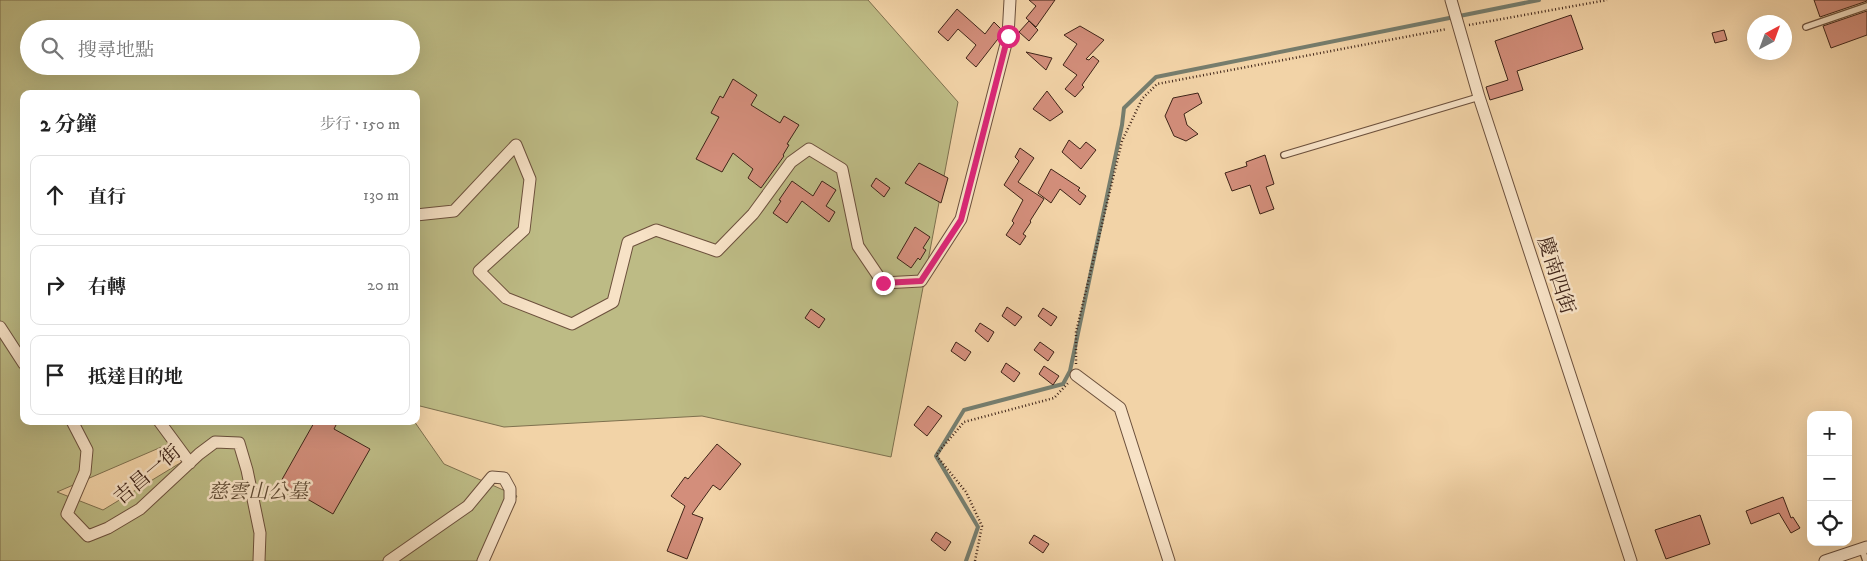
<!DOCTYPE html>
<html lang="zh-TW">
<meta charset="utf-8">
<style>
:root{--surface:#fff;--page:#f6f6f6;--text:#222;--muted:#767676;--line:#e0e0e0}
body{margin:0;font-family:"IM FELL DW Pica","Noto Serif TC",serif;background:var(--page);color:var(--text)}
.controls{position:absolute;right:15px;bottom:15px;display:grid;overflow:hidden;border-radius:10px;box-shadow:0 5px 20px #0002}
.controls button{width:45px;height:45px;display:grid;place-items:center;padding:0;border:0;border-bottom:1px solid var(--line);background:var(--surface);color:var(--text);font:25px sans-serif}
.compass{position:absolute;left:1747px;top:15px;width:45px;height:45px;border-radius:50%;background:var(--surface);box-shadow:0 5px 20px #0002;rotate:41deg}
.stop{position:absolute;width:15px;height:15px;margin:-11px;border:4px solid #db2777;border-radius:50%;background:#fff}
.stop.end{background:#db2777;border-color:#fff;box-shadow:0 1px 5px #0008}
.list{margin:0;padding:0;list-style:none}
h2{display:flex;justify-content:space-between;align-items:center;height:65px;margin:0;padding:0 20px;font-size:21px}
h2 small{font-size:16px;font-weight:400;color:var(--muted)}
.list li{display:grid;grid-template-columns:32px 1fr auto;gap:15px;align-items:center;box-sizing:border-box;height:80px;margin:0 10px 10px;padding:0 10px;border:1px solid var(--line);border-radius:10px}
.list b{display:block;font-size:19px;white-space:nowrap}
.list em{font-size:16px;font-style:normal;color:var(--muted)}
.icon{flex:none;width:28px;height:28px;fill:none;stroke:currentColor;stroke-width:2;stroke-linecap:round;stroke-linejoin:round}
.map{position:relative;flex:none;width:1867px;height:561px;overflow:hidden}
.search{position:absolute;background:var(--surface);box-shadow:0 5px 20px #0002;left:20px;top:20px;width:400px;height:55px;display:flex;align-items:center;gap:12px;box-sizing:border-box;padding:0 18px;border-radius:28px;color:var(--muted);font-size:19px}
.panel{position:absolute;background:var(--surface);box-shadow:0 5px 20px #0002;left:20px;top:90px;width:400px;height:335px;border-radius:10px}
.map>svg:first-child{display:block}
</style>
<div class="map">
<svg width="1867" height="561" viewBox="0 0 1867 561">
<rect width="100%" height="100%" fill="#f2d3a7"/>
<filter id="stains"><feTurbulence type="fractalNoise" baseFrequency=".004" numOctaves="4"/><feColorMatrix values="0 0 0 0 .2 0 0 0 0 .09 0 0 0 0 .02 0 0 0 .5 -.17"/></filter>
<radialGradient id="worn" r=".72"><stop offset=".6" stop-color="#630" stop-opacity="0"/><stop offset="1" stop-color="#630" stop-opacity=".3"/></radialGradient>
<path fill="#bdbb85" stroke="#7e704e" fill-rule="evenodd" d="M0,0H868L958,102L891,457L702,416L504,427L416,405V94H24V421H153L168,435L160,421H414L444,464L517,496L477,561H0ZM29,29H411V66H29ZM173,442L185,460L103,510L57,492Z"/>
<g fill="none" stroke-linecap="round" stroke-linejoin="round">
<path stroke="#767d6d" stroke-width="4" d="M966,561L978,527L936,456L964,410L1063,384L1070,371L1122,125L1124,108L1156,77L1539,0"/>
</g>
<path fill="#d38e7b" stroke="#3f2418" d="M1029,0H1055L1036,27L1026,18L1036,6Z
M1814,0H1867V1L1820,17Z
M957,9L985,34L994,22L1001,29V35L976,67L966,58L976,45L958,29L948,41L938,32Z
M1867,11V35L1831,48L1823,26Z
M1571,15L1583,49L1517,71L1523,90L1490,100L1486,87L1508,80L1495,41Z
M1029,21L1038,30L1029,41L1019,32Z
M1080,26L1104,40L1086,59L1089,60L1093,56L1099,61L1082,85L1084,87L1075,97L1065,89L1077,75L1063,65L1077,44L1064,35Z
M1724,30L1727,40L1715,43L1712,33Z
M1026,52L1052,58L1046,70Z
M733,79L757,95L751,105L780,123L784,116L799,125L787,144L789,145L783,155L784,156L761,188L748,178L753,169L733,153L722,172L696,159L719,117L711,113L720,96L723,98Z
M1047,91L1063,112L1050,121L1033,109Z
M1198,93L1202,103L1184,114L1187,125L1198,134L1186,141L1174,136L1165,116L1173,98Z
M1069,140L1080,149L1086,142L1096,150L1081,169L1062,152Z
M1020,148L1034,158L1018,182L1044,199L1030,221L1031,222L1023,234L1026,236L1020,245L1006,235L1014,223L1012,221L1023,200L1004,185L1019,161L1015,157Z
M1265,155L1274,184L1266,187L1274,209L1260,214L1250,185L1232,191L1225,173L1247,166L1246,162Z
M919,163L948,178L941,203L905,183Z
M1051,169L1080,188L1078,190L1086,196L1080,205L1060,189L1051,203L1038,193Z
M876,178L890,188L884,197L871,186Z
M792,181L813,196L822,181L836,190L826,206L835,212L829,222L802,201L787,223L773,213L781,201L779,200Z
M915,227L930,237L923,248L926,250L920,260L918,258L911,268L897,258Z
M1007,307L1022,317L1015,326L1002,316Z
M1043,308L1057,317L1051,326L1038,316Z
M811,309L825,319L819,328L805,318Z
M980,323L994,332L988,342L975,331Z
M956,342L971,352L965,361L951,351Z
M1040,342L1054,352L1048,361L1034,350Z
M1006,363L1020,373L1014,382L1001,372Z
M1044,366L1059,376L1053,385L1039,374Z
M928,406L942,416L927,436L914,425Z
M315,421H338L334,429L370,449L333,514L280,483Z
M717,444L741,464L720,490L713,485L692,514L703,518L687,559L667,551L685,506L671,496L685,477L688,479Z
M1783,497L1791,518L1793,517L1800,528L1791,533L1779,513L1751,524L1746,511Z
M1700,515L1710,544L1666,559L1655,530Z
M936,532L951,542L945,551L931,540Z
M1034,535L1049,544L1043,553L1029,543Z"/>
<g fill="none" stroke-linecap="round" stroke-linejoin="round">
<g stroke="#6c503c" stroke-width="8">
<path id="service" d="M1806,27L1867,6
M1284,155L1479,97
M1862,549L1866,561"/>
</g>
<g stroke="#6c503c" stroke-width="13">
<path id="minor" d="M1451,0L1479,97L1631,561
M416,215L454,211L516,145L530,179L524,230L479,271L506,298L572,324L613,302L628,242L656,230L717,251L753,214L791,162L809,149L842,169L858,246L883,283L921,281L961,219L1008,36L1010,0
M0,327L24,364
M1076,375L1120,408L1169,561
M72,421L87,450L85,472L67,514L88,536L108,528L140,509L199,454L215,442L239,443L247,470L260,533L259,561
M159,421L190,463
M389,561L468,506L492,477L504,478L510,489V500L483,561
M1825,561L1867,547"/>
</g>
<path stroke="#3f2418" stroke-width="2.5" stroke-dasharray="1 2.5" stroke-linecap="butt" d="M1469,25L1607,0
M1076,364V332L1122,141L1142,99L1157,84L1447,29
M975,561L982,526L966,492L936,455L964,422L1054,398L1069,382"/>
<use href="#service" stroke="#f7e2c6" stroke-width="5.5"/>
<use href="#minor" stroke="#f7e2c6" stroke-width="11"/>
</g>
<g fill="none" stroke-linecap="round" stroke-linejoin="round">
<path stroke="#db2777" stroke-width="6" d="M883,283L921,281L961,220L1008,36"/>
</g>
<g text-anchor="middle" stroke-width="5" stroke-linejoin="round" paint-order="stroke">
<g font-size="20" fill="#3f2418" stroke="#f7e2c6">
<text transform="translate(1557 275) rotate(72)" y="7">慶南四街</text>
<text transform="translate(147 474) rotate(-40)" y="7">吉昌一街</text>
</g>
<g font-size="20" font-style="italic" fill="#5e4a33" stroke="#f7e2c6">
<text x="258" y="498">慈雲山公墓</text>
</g>
</g>
<rect width="100%" height="100%" filter="url(#stains)"/>
<rect width="100%" height="100%" fill="url(#worn)"/>
</svg>
<div class="controls">
<button>+</button>
<button>−</button>
<button><svg class="icon" aria-label="locate" viewBox="0 0 24 24"><circle cx="12" cy="12" r="6"/><path d="M12 2v4M12 18v4M2 12h4M18 12h4"/></svg></button>
</div>
<svg class="compass" viewBox="-18 -18 36 36"><path d="M0-13l5 13h-10z" fill="#e53935"/><path d="M0 13l5-13h-10z" fill="#767676"/></svg>
<div class="stop" style="left:1008px;top:36px"></div>
<div class="stop end" style="left:883px;top:283px"></div>
<div class="search"><svg class="icon" aria-label="search" viewBox="0 0 24 24"><circle cx="10" cy="10" r="6"/><path d="M15 15l6 6"/></svg>搜尋地點</div>
<section class="panel">
<h2>2 分鐘<small>步行 · 150 m</small></h2>
<ul class="list">
<li><svg class="icon" aria-label="ahead" viewBox="0 0 24 24"><path d="M12 20V5M6 11l6-6 6 6"/></svg><div><b>直行</b></div><em>130 m</em></li>
<li><svg class="icon" aria-label="right" viewBox="0 0 24 24"><path d="M7 20v-9h11M14 6l5 5-5 5"/></svg><div><b>右轉</b></div><em>20 m</em></li>
<li><svg class="icon" aria-label="arrive" viewBox="0 0 24 24"><path d="M6 21V4h12l-3 4 3 4H6"/></svg><div><b>抵達目的地</b></div></li>
</ul>
</section>
</div>
